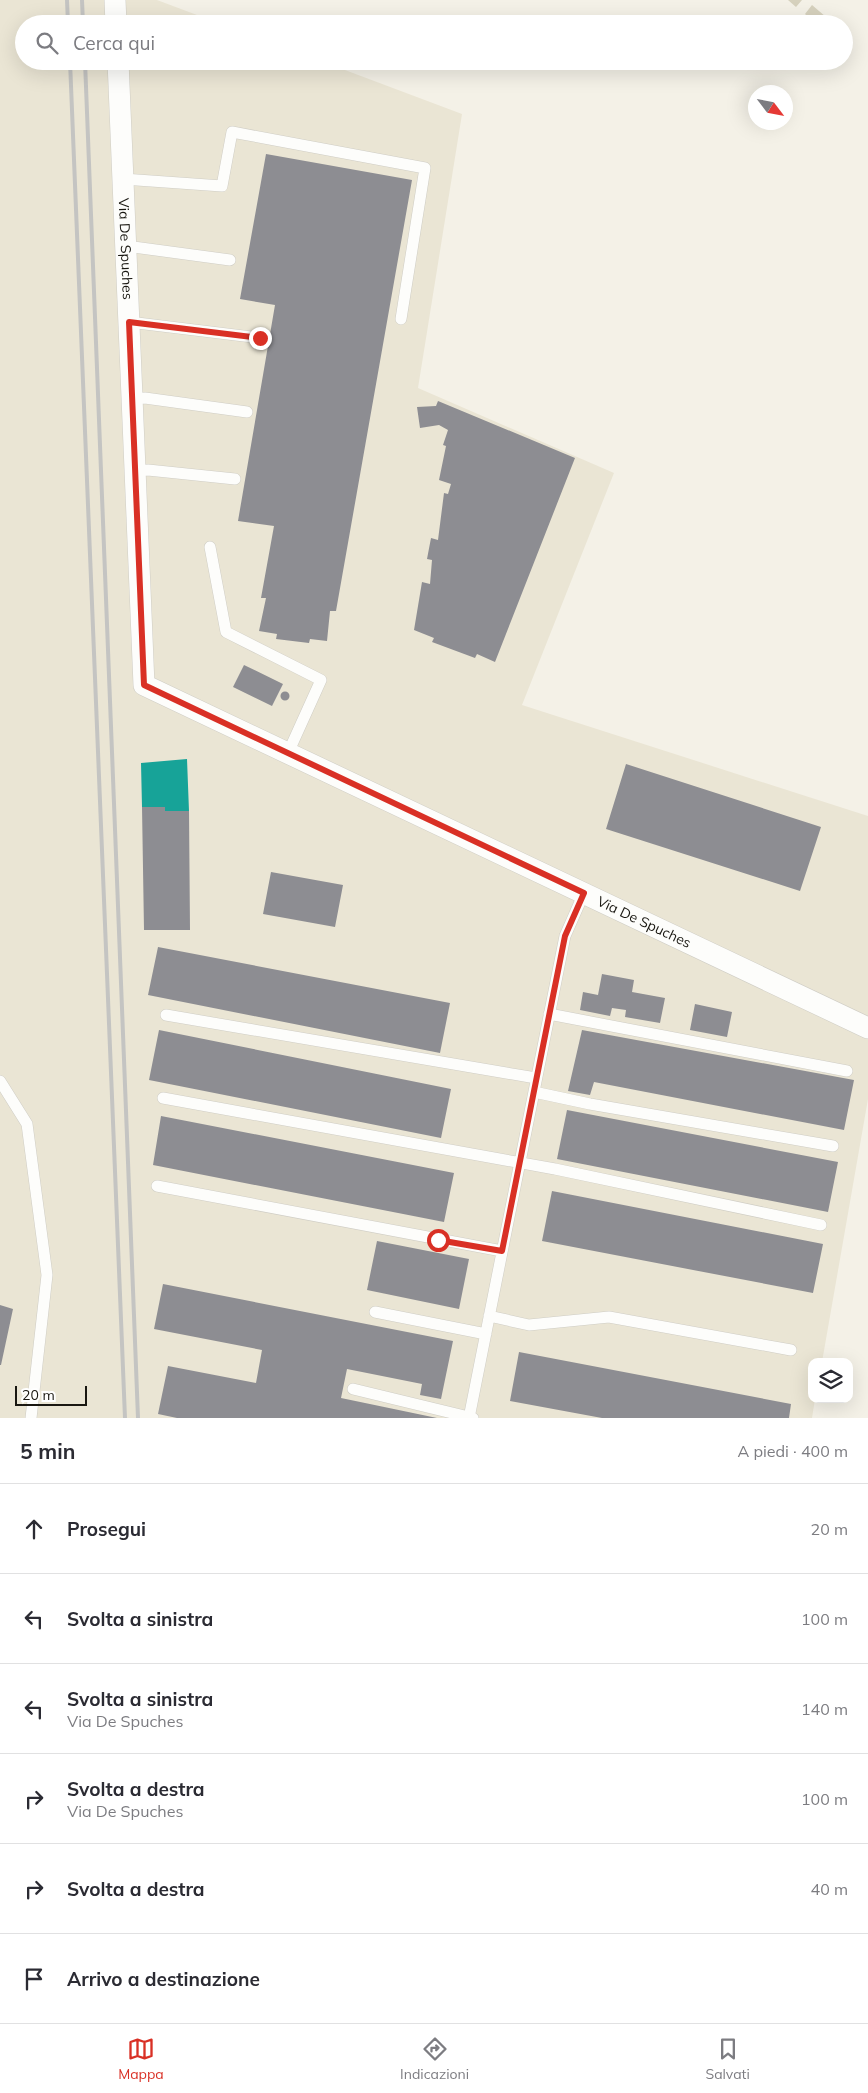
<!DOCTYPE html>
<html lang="it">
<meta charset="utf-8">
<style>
:root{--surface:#fff;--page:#f7f7f7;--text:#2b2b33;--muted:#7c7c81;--line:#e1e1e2;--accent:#d93025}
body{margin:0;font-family:Mulish,sans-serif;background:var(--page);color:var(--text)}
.controls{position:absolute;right:15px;bottom:15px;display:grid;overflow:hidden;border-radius:10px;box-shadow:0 5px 20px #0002}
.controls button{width:45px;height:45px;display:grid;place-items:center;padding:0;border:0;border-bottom:1px solid var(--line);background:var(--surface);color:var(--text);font:25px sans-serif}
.compass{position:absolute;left:748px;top:85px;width:45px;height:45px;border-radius:50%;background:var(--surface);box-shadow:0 5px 20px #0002;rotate:122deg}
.scale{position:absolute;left:15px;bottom:12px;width:72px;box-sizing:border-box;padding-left:5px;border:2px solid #191711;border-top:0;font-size:14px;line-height:18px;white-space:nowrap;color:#191711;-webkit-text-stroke:4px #fff;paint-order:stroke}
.stop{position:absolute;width:15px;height:15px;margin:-11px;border:4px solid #d93025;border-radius:50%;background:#fff}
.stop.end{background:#d93025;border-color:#fff;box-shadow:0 1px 5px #0008}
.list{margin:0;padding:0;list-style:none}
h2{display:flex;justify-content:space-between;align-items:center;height:65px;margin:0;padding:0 20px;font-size:21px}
h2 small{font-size:16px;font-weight:400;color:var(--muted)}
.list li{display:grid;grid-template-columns:32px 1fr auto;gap:15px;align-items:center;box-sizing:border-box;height:90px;padding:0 20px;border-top:1px solid var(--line)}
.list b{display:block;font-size:19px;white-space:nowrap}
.list p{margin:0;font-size:16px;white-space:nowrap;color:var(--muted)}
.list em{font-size:16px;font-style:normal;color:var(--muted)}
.icon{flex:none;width:28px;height:28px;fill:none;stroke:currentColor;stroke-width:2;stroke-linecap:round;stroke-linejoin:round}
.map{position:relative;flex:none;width:868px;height:1418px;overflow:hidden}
.search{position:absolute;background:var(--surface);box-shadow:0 5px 20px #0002;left:15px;right:15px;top:15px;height:55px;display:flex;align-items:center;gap:12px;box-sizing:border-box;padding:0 18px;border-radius:28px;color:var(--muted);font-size:19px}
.sheet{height:605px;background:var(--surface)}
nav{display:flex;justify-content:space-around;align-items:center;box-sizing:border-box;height:70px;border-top:1px solid var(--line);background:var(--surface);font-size:14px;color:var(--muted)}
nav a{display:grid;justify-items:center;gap:2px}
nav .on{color:var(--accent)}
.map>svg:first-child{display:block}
</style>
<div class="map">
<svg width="868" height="1418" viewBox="0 0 868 1418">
<rect width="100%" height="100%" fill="#f4f1e7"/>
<path fill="#eae5d4" d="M0,0H157L221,24H24V61H321L462,114L418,388L614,473L522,705L868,816V1099L822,1362H812V1399H815L812,1418H0Z"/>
<path fill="#17a398" d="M187,759L189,811H165V807H142L141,763Z"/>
<path fill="#8d8d92" d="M266,154L412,180L336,611H330L327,641L310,639L309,643L276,639L277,634L259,631L266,598H261L274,526L238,521L275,305L240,299Z
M438,401L575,458L495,662L477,654L475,658L432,642L434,638L414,630L422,582L430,584L432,560L427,559L431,538L438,540L444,493L448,494L451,484L439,480L446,446L443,445L448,430L439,425L420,428L417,407L436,406Z
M244,665L283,684L272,706L233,687Z
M280.5 696a4.5 4.5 0 1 1 9 0a4.5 4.5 0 1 1-9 0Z
M626,764L821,827L800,891L606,829Z
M142,807H165V811H189L190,930H144Z
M271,872L343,885L335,927L263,914Z
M158,947L450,1003L440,1053L148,995Z
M602,974L634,980L632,992L665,998L660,1023L625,1017L626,1010L612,1008L610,1016L580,1010L583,992L598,995Z
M695,1004L732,1012L727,1037L690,1030Z
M159,1030L451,1089L441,1138L149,1080Z
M582,1030L854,1080L844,1130L594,1082L590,1095L568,1091Z
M567,1110L838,1162L828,1212L557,1159Z
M161,1116L454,1173L444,1222L153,1165Z
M552,1191L823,1244L813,1293L542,1241Z
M377,1241L469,1259L459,1309L367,1290Z
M163,1284L453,1341L441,1399L420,1395L422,1384L347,1369L341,1398L437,1418H177L158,1414L168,1366L256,1383L262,1350L154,1329Z
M0,1305L13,1309L1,1365H0Z
M519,1352L791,1404L789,1418H602L510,1401Z"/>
<path fill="#d6d1bd" d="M788,0H802L796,7Z
M812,5L826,17L821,24H816L805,14Z"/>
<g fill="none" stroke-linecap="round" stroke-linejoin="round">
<g stroke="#cfcdc5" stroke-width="12">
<path id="service" d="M123,179L222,186L232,132L425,168L401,319
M126,246L230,260
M129,322L260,338
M132,399L145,398L247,412
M135,471L148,470L235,479
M210,547L226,632L321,680L288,753
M549,1014L847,1071
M166,1015L536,1078
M0,1081L27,1124L47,1275L31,1418
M534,1092L590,1104L833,1146
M163,1098L555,1169L821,1225
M157,1186L502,1251
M375,1312L486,1334
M489,1316L529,1325L609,1317L791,1350
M353,1389L473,1418
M469,1418L565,936L584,893"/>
</g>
<g stroke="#cfcdc5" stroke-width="22">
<g id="minor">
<path d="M115,0L116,24"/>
<path id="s1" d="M118,61L144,685L868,1028"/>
</g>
</g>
<use href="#service" stroke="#fdfdfb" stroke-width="11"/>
<use href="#minor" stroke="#fdfdfb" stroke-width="21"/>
<path stroke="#c4c4c2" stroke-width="4" d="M67,0L68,24
M82,0L83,24
M70,61L125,1418
M85,61L138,1418"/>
</g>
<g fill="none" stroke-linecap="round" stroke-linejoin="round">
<path stroke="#d93025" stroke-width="6" d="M260,338L129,322L144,685L584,893L565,936L502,1251L438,1240"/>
</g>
<g text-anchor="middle" stroke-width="5" stroke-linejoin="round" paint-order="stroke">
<g font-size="14" fill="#191711" stroke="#fff">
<text dy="5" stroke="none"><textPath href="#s1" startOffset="188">Via De Spuches</textPath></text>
<text dy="5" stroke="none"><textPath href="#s1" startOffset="1178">Via De Spuches</textPath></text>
</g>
</g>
</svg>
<div class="controls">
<button><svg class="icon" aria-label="layers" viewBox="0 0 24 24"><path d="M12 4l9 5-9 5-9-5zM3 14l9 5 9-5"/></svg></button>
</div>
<svg class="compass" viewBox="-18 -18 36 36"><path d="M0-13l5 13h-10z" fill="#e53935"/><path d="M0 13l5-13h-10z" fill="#7c7c81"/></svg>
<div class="scale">20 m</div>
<div class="stop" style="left:438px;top:1240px"></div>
<div class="stop end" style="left:260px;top:338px"></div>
<div class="search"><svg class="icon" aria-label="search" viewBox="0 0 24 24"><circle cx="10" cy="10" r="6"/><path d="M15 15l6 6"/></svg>Cerca qui</div>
</div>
<section class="sheet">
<h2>5 min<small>A piedi · 400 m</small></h2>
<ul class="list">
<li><svg class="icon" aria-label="ahead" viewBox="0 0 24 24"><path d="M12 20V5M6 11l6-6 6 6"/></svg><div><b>Prosegui</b></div><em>20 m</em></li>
<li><svg class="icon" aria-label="left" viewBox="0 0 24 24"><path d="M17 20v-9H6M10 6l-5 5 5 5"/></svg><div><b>Svolta a sinistra</b></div><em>100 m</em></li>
<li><svg class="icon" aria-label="left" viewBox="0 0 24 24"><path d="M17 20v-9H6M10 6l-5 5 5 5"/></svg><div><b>Svolta a sinistra</b><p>Via De Spuches</p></div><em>140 m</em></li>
<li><svg class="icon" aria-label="right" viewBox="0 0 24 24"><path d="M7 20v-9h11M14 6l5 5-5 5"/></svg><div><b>Svolta a destra</b><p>Via De Spuches</p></div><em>100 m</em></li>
<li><svg class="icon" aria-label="right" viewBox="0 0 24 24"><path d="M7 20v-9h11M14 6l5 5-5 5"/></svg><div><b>Svolta a destra</b></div><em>40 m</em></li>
<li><svg class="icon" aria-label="arrive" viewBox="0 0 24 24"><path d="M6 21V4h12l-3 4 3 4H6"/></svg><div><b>Arrivo a destinazione</b></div></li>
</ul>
</section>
<nav>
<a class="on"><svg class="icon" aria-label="map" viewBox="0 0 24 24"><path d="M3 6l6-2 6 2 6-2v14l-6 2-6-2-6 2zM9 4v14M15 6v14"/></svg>Mappa</a>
<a><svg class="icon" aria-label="directions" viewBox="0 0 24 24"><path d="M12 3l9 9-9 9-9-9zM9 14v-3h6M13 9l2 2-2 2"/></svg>Indicazioni</a>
<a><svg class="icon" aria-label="saved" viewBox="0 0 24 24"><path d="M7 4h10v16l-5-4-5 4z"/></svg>Salvati</a>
</nav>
